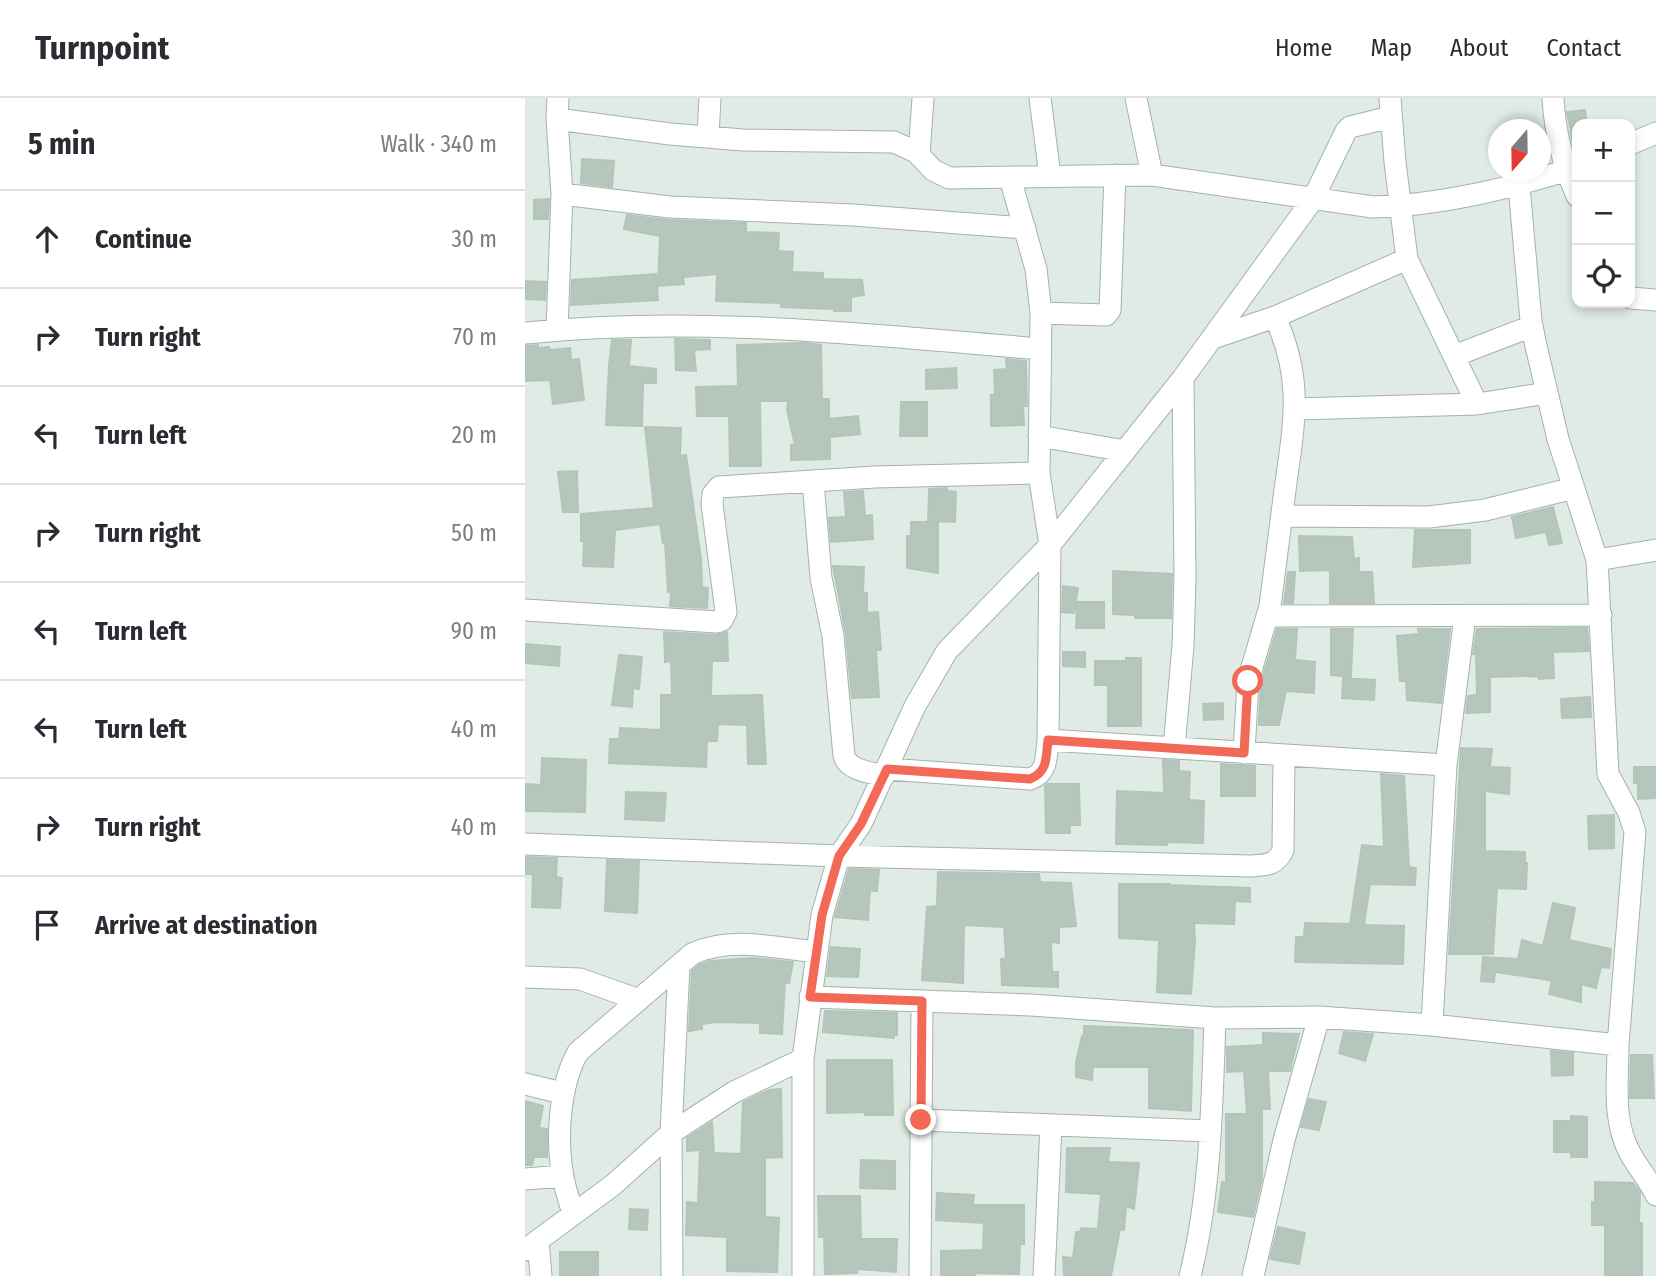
<!DOCTYPE html>
<meta charset="utf-8">
<style>
:root{--surface:#fff;--page:#f7f7f7;--text:#2b2b33;--muted:#7c7c81;--line:#e1e1e2}
body{margin:0;font-family:"Fira Sans Condensed",sans-serif;background:var(--page);color:var(--text)}
.controls{position:absolute;right:21px;top:21px;display:grid;overflow:hidden;border-radius:14px;box-shadow:0 4px 10px #0003}
.controls button{width:63px;height:63px;display:grid;place-items:center;padding:0;border:0;border-bottom:2px solid var(--line);background:var(--surface);color:var(--text);font:35px sans-serif}
.compass{position:absolute;left:963px;top:21px;width:63px;height:63px;border-radius:50%;background:var(--surface);box-shadow:0 4px 10px #0003;rotate:200deg}
.stop{position:absolute;width:21px;height:21px;margin:-16px;border:5px solid #f26a57;border-radius:50%;background:#fff}
.stop.end{background:#f26a57;border-color:#fff;box-shadow:0 2px 7px #0008}
.list{margin:0;padding:0;list-style:none}
h2{display:flex;justify-content:space-between;align-items:center;height:91px;margin:0;padding:0 28px;font-size:30px}
h2 small{font-size:23px;font-weight:400;color:var(--muted)}
.list li{display:grid;grid-template-columns:46px 1fr auto;gap:21px;align-items:center;box-sizing:border-box;height:98px;padding:0 28px;border-top:2px solid var(--line)}
.list b{display:block;font-size:26px;white-space:nowrap}
.list em{font-size:23px;font-style:normal;color:var(--muted)}
.icon{flex:none;width:38px;height:38px;fill:none;stroke:currentColor;stroke-width:2;stroke-linecap:round;stroke-linejoin:round}
.map{position:relative;flex:none;width:1131px;height:1178px;overflow:hidden}
header{display:flex;align-items:center;gap:42px;box-sizing:border-box;height:98px;padding:0 35px;background:var(--surface);border-bottom:2px solid var(--line)}
header strong{font-size:33px}
nav{display:flex;gap:38px;margin-inline-start:auto;font-size:24px}
main{display:flex}
aside{flex:1;background:var(--surface)}
.map>svg:first-child{display:block}
</style>
<header>
<strong>Turnpoint</strong>
<nav><a>Home</a><a>Map</a><a>About</a><a>Contact</a></nav>
</header>
<main>
<aside>
<h2>5 min<small>Walk · 340 m</small></h2>
<ul class="list">
<li><svg class="icon" aria-label="ahead" viewBox="0 0 24 24"><path d="M12 20V5M6 11l6-6 6 6"/></svg><div><b>Continue</b></div><em>30 m</em></li>
<li><svg class="icon" aria-label="right" viewBox="0 0 24 24"><path d="M7 20v-9h11M14 6l5 5-5 5"/></svg><div><b>Turn right</b></div><em>70 m</em></li>
<li><svg class="icon" aria-label="left" viewBox="0 0 24 24"><path d="M17 20v-9H6M10 6l-5 5 5 5"/></svg><div><b>Turn left</b></div><em>20 m</em></li>
<li><svg class="icon" aria-label="right" viewBox="0 0 24 24"><path d="M7 20v-9h11M14 6l5 5-5 5"/></svg><div><b>Turn right</b></div><em>50 m</em></li>
<li><svg class="icon" aria-label="left" viewBox="0 0 24 24"><path d="M17 20v-9H6M10 6l-5 5 5 5"/></svg><div><b>Turn left</b></div><em>90 m</em></li>
<li><svg class="icon" aria-label="left" viewBox="0 0 24 24"><path d="M17 20v-9H6M10 6l-5 5 5 5"/></svg><div><b>Turn left</b></div><em>40 m</em></li>
<li><svg class="icon" aria-label="right" viewBox="0 0 24 24"><path d="M7 20v-9h11M14 6l5 5-5 5"/></svg><div><b>Turn right</b></div><em>40 m</em></li>
<li><svg class="icon" aria-label="arrive" viewBox="0 0 24 24"><path d="M6 21V4h12l-3 4 3 4H6"/></svg><div><b>Arrive at destination</b></div></li>
</ul>
</aside>
<div class="map">
<svg width="1131" height="1178" viewBox="0 0 1131 1178">
<rect width="100%" height="100%" fill="#e0ebe5"/>
<path fill="#b5c6bd" stroke="#b3c5bb" stroke-width="2" d="M1060,12L1062,26H1052V54H1050L1042,14Z
M57,61L89,63L87,89L56,85Z
M24,101L23,121H9V102Z
M102,117L144,122L221,125V134L254,135L253,153L268,154L267,174L298,175V181L337,182L339,197L326,199V213H309V211L256,209V205L191,203L192,176L158,179L159,186L133,188L135,138L99,131Z
M131,176L133,202L46,207L47,182Z
M0,183L21,184L20,202L0,201Z
M150,241L185,242V251L169,252L171,273L151,272Z
M87,242H106L104,268L131,271V285H118L117,328L81,327L84,267Z
M279,245L296,247L297,301H304V321L333,318L335,336L305,339V361L266,362V347H270L262,312L263,303H235L236,368H205L204,318H172L171,289L213,288L212,247Z
M13,247V250L24,249L25,252L45,250L46,262L54,261L59,302L28,306L25,282L0,283V248Z
M481,261L501,263L502,308H498L499,327L466,328V297H470L469,272L482,271Z
M431,270L432,290L401,291V272Z
M376,304H402V338H375Z
M120,329L156,330L155,358L161,357L176,461L177,489L183,490L182,510L145,508L146,495L143,494L140,445H138L135,426L90,432L88,469L58,468L59,443H56V416L129,410Z
M52,373L53,414H38L33,374Z
M422,390V393L431,394L430,424L403,423L404,391Z
M338,393L340,418L347,417L348,441L306,444L304,420L321,419L319,394Z
M1028,409L1037,445L1024,447L1021,434L991,440L987,419Z
M386,424H413V475L382,470V438H386Z
M890,432H945V465L888,469Z
M774,438L827,439L829,461L834,460V474H847L849,505H805V472L775,473Z
M308,468L339,469L338,495H342V515L353,514L356,552H351L354,599L327,600L321,537Z
M588,473L647,476L646,520H610V517L588,516Z
M763,474H770L768,505H759Z
M538,488L553,490L549,515L537,514Z
M552,504H579V530H551Z
M1062,530L1064,553L1028,554L1029,580L1014,581V579L1001,578L965,579V614L941,615L943,598L952,597L951,556H948L952,531Z
M752,531H772L770,562L790,564L789,595L761,593L754,627H734L736,585Z
M806,531H828L826,579L806,577Z
M893,531H925L916,605L882,602L881,583H875L872,538L894,536Z
M139,534L191,537L202,534L203,563H187L186,598L237,597L241,666H223L222,627L193,626L192,643H182L181,669L84,665L85,641H94L95,630L136,632V597H147L146,563L140,564Z
M0,546L35,549L34,568L0,565Z
M538,554H560V569L538,568Z
M94,557L117,559L114,591L108,590L107,609L87,607Z
M601,560H616V628H583V587H570V563H601Z
M818,580L850,582L849,602L817,600Z
M1065,599L1066,619L1037,620L1036,601Z
M698,605V621L679,622L678,606Z
M936,650L967,651L965,669L985,670L984,696L960,693V753L1000,754V765H1002L1001,791L972,790L968,856H924Z
M17,660L61,662L60,714L0,713V686L16,687Z
M638,662L654,663V673L665,674L664,702L679,703L678,745L642,744V747L591,746L592,693L639,695Z
M696,666L730,668V698H696Z
M1109,669H1131V700L1113,701V685H1109Z
M856,676L879,678L884,769L891,770L890,787L845,786L839,827L879,828L878,866L770,864L771,839H779L780,825L825,826L837,747L859,749Z
M522,686H554L555,727H545V735H521L520,688Z
M101,694L141,695L139,723L100,721Z
M1089,717V750L1064,751L1063,718Z
M0,759L32,760L31,779L37,780L35,810L7,809L8,776H0Z
M82,762L114,763L112,815L80,813Z
M324,771L354,772L352,793L345,792L343,822L310,819Z
M413,774L514,776L515,784L546,785L551,828L534,829V845L526,844L527,874H533V889L477,887L476,861L481,860L479,829L439,827L438,885L397,882L402,809L412,808Z
M594,786H645V787L725,790V804L710,803L709,826L669,825L670,843L666,896L632,894L634,842L594,840Z
M1028,805L1050,810L1044,842L1086,851L1084,870L1076,869L1071,890L1056,886V904L1024,896L1027,883L1012,880L970,874L969,884L956,883L958,859L993,861L997,842L1018,848Z
M306,849L335,851L333,879L302,878Z
M228,860L268,864L264,885L260,884L257,936L235,935V925L192,924L177,926V931L164,933L167,873L174,867L185,863Z
M300,913L372,915V937H369V940L298,934Z
M559,928L668,932L666,1013L624,1010V969H568L567,982L551,979V964L557,938H559Z
M819,934L848,936L840,963L814,955Z
M738,935L774,936L765,973H743L745,1011H737V1080L728,1119L693,1114L697,1084L701,1085V1016H722L719,973L702,974V949L738,947Z
M1026,953L1048,955V977L1027,978Z
M1106,957H1127L1129,1000H1105Z
M302,962H367L368,1017H340V1014L302,1015Z
M256,991L257,1059L240,1060V1119L254,1120L252,1174L202,1173V1139L161,1137L162,1104L173,1105L175,1052L162,1053V1040L187,1024L189,1055L216,1056L218,1004L244,992Z
M784,1001L801,1004L794,1032L776,1029Z
M0,1003L18,1008L14,1030L22,1031V1059H9L7,1067H0Z
M1046,1018L1062,1019V1059H1046V1054H1029V1023H1046Z
M542,1050H585L583,1064L614,1065L609,1111L601,1108L599,1132L595,1131L586,1178H539L538,1159L548,1160L551,1134H555L556,1130L573,1131L576,1096L541,1094Z
M336,1062L370,1063V1091L335,1090Z
M1070,1084L1108,1085L1115,1094L1114,1125H1117V1178H1080V1127H1067V1104H1070Z
M412,1095L449,1097L448,1107H499V1146H495L494,1176L450,1175V1178H416V1153L458,1152L459,1125L411,1122Z
M293,1098H335L336,1141H372L371,1174L332,1171V1175L300,1176L299,1139H294Z
M105,1111L123,1112L122,1132L104,1131Z
M753,1129L780,1135L774,1166L745,1161Z
M35,1154H73V1178H35Z"/>
<g fill="none" stroke-linecap="round" stroke-linejoin="round">
<g stroke="#a3b3ab" stroke-width="23">
<path id="minor" d="M515,0L525,78
M611,0L627,77
M865,0L870,64L882,161L952,306
M1028,0C1030,36 1038,65 1052,98
M32,21L145,36L218,42L369,44L391,54L408,72L424,80L627,77L848,109C918,107 986,90 1052,69
M183,39L185,0
M1105,46L1131,35
M394,57L398,0
M485,80L511,171L516,215L514,375L525,447L523,642L921,667
M994,88L1006,223L1011,248L1033,341L1072,462L1083,676L1104,715L1110,734L1093,947
M37,96L145,109L328,117L500,130
M1105,200L1131,202
M516,215L581,217L585,212L590,77
M750,219C779,283 769,325 760,392C755,431 750,469 745,508L749,518L1076,517
M32,232L37,96L32,21L33,0
M0,235C172,217 344,237 516,251
M688,240L750,219L882,161
M929,258L1007,228
M771,311L952,306L1022,295
M514,338L600,353
M288,383L296,480L308,538L319,658C324,673 345,674 359,678
M757,418L904,419L960,412L1049,390
M1072,462L1131,452
M0,512L192,524L197,522L201,514L187,406L188,396L194,389L350,379L514,375
M649,650L658,548L660,481L658,280
M719,655L723,583L745,508
M362,671L505,681C523,675 521,659 523,642
M0,746L314,758L725,768C740,767 751,768 758,752L759,657
M0,879L55,881L114,902
M285,899L506,907L690,920L794,919L907,927L1093,947C1093,982 1087,1023 1105,1055C1113,1070 1124,1082 1131,1097
M907,927L921,667L940,518
M0,986L37,995
M396,1022L685,1033
M0,1081L38,1078
M48,1116C45,1104 40,1091 38,1079C31,1041 34,988 53,954L167,856C205,838 251,850 291,854
M13,1142L16,1178
M0,1152L88,1087L146,1035L209,994L278,961
M147,1178L146,1035L154,868
M278,1178V961L297,817L314,758L336,726L390,608L422,553L525,447L658,280L788,101L821,33L825,29L866,19
M395,1178L397,903
M519,1178L526,1028
M665,1178C686,1094 687,1006 690,920
M728,1178L759,1042L794,919"/>
</g>
<use href="#minor" stroke="#fff" stroke-width="21"/>
</g>
<g fill="none" stroke-linecap="round" stroke-linejoin="round">
<path stroke="#f26a57" stroke-width="9" d="M396,1022L397,903L285,899L297,817L314,758L336,726L362,671L505,681C523,674 521,659 523,642L719,655L723,583"/>
</g>
</svg>
<div class="controls">
<button>+</button>
<button>−</button>
<button><svg class="icon" aria-label="locate" viewBox="0 0 24 24"><circle cx="12" cy="12" r="6"/><path d="M12 2v4M12 18v4M2 12h4M18 12h4"/></svg></button>
</div>
<svg class="compass" viewBox="-18 -18 36 36"><path d="M0-13l5 13h-10z" fill="#e53935"/><path d="M0 13l5-13h-10z" fill="#7c7c81"/></svg>
<div class="stop" style="left:723px;top:583px"></div>
<div class="stop end" style="left:396px;top:1022px"></div>
</div>
</main>
